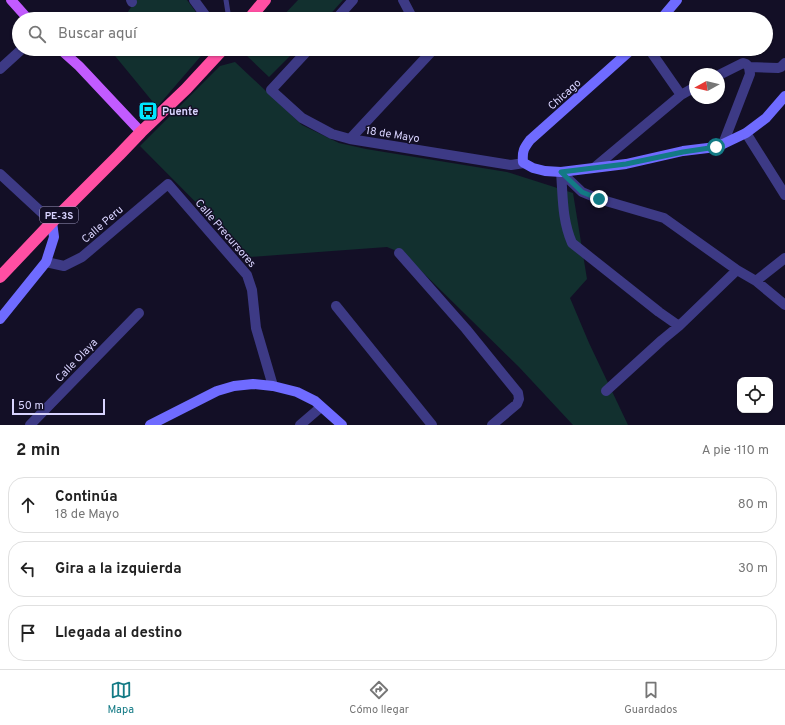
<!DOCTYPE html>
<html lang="es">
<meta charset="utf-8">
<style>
:root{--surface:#fff;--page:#f2f2f2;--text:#222;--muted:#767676;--line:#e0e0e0;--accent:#137a85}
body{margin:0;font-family:Overpass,sans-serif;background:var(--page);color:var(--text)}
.controls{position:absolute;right:12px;bottom:12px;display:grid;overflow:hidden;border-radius:8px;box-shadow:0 1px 3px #0004}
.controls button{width:36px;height:36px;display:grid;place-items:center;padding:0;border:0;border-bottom:1px solid var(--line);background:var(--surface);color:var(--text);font:20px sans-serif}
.compass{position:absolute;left:689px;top:68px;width:36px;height:36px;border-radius:50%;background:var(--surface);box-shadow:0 1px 3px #0004;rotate:262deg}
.scale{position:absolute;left:12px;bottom:10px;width:93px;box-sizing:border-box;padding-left:4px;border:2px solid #d9d4ff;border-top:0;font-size:11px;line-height:14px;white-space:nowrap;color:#d9d4ff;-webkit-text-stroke:3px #130f26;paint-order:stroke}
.stop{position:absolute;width:12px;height:12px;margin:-9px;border:3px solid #137a85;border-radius:50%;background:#fff}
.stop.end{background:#137a85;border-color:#fff;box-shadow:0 1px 4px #0008}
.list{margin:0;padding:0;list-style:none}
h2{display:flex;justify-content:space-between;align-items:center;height:52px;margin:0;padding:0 16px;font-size:17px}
h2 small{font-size:13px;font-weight:400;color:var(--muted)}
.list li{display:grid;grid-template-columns:26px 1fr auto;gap:12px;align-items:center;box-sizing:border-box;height:56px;margin:0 8px 8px;padding:0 8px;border:1px solid var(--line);border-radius:16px}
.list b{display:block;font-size:15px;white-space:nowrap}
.list p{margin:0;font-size:13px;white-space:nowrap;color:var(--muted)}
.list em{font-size:13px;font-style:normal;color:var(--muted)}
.icon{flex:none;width:22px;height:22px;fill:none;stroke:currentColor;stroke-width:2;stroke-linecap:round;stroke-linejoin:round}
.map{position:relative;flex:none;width:785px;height:425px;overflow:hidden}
.search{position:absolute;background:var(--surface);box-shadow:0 1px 3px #0004;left:12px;right:12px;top:12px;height:44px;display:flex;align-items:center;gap:10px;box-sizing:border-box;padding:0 14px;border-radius:22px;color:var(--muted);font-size:15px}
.sheet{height:244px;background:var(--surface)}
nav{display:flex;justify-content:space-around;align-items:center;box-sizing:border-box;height:56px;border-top:1px solid var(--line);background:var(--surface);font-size:11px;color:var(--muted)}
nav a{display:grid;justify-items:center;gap:2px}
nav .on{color:var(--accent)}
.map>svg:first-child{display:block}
</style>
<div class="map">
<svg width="785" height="425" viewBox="0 0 785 425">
<rect width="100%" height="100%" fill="#130f26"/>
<path fill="#12302f" d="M136,0H187L201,19H123Z
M298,0H343L326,19H280Z
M113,49H207L157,107L111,51Z
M250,49H297L269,77L245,54Z
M235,62L302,125L339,143L366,149L507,172L573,193L587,279L570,298L589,343L628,425H573L519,367L404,254L387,247L250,257L140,146L220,66Z"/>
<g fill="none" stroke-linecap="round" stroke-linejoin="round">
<path stroke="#3d3a85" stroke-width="5" d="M226,0L229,19"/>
<path stroke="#3d3a85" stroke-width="10" d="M131,0L132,2
M194,0L208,19
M403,0L413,19
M336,19L353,0
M309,49L271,90L302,118L332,134L350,139L511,165L524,163
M649,49L681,95
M749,67L778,68L781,67L785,63
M0,69L22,49
M719,75L743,63L746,64L749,67L750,74L723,144
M746,133L785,195
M350,139L432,51
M595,167L681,95L695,87
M561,172L582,192L599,199L664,218L737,270L756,281L785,305
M561,172C563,197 562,220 572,243L659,312L679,326
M0,174L52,222
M399,253L466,329L518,393L519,399L517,404L492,425
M46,262L64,266L82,257L168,184L247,275L252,290L256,328L273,386
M756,281L785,258
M336,306L432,425
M606,391L662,340L679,326L737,270
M30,425L139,313
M300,425L321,407"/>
<path stroke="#6f6bff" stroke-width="10" d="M661,19L677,0
M632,49L530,140C524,148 522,151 523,162L524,163L533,168L545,171L561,172L626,164L683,151L716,147L723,144L746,133L766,118L785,96
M0,319L46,262L54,237L52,222
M150,425L217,391L234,386L253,384L273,386L297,392L315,401L342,425"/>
<path stroke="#c25bff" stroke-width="10" d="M11,0L28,19
M60,49L79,66L141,132"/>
<path stroke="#ff4fa3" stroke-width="12" d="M249,19L265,0
M0,277L52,222L119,155L141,132L186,89L223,49"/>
</g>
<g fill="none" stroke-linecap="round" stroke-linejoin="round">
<path stroke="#137a85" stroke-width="5" d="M599,199L582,192L561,172L626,164L683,152L716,147"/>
</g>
<defs>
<g id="bus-square" transform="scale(1)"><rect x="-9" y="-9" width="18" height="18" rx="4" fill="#00e5ff" stroke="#130f26"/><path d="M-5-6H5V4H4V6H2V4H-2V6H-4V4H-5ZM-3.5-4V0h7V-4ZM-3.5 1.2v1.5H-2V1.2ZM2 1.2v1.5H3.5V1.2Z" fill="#111"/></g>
</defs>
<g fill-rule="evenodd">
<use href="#bus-square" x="148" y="111"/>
</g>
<g text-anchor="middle" stroke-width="3" stroke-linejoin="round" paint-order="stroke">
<rect fill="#130f26" stroke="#9e99be" stroke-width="1" x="40" y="207" width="38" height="16" rx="3"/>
<g font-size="10" font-weight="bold" fill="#d9d4ff">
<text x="59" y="219">PE-3S</text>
</g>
<g font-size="11" fill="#d9d4ff" stroke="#130f26">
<text transform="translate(564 94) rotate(-42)" y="4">Chicago</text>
<text transform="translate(393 134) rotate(9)" y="4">18 de Mayo</text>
<text transform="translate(102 224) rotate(-41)" y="4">Calle Peru</text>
<text transform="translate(226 233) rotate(49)" y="4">Calle Precursores</text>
<text transform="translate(76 360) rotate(-46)" y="4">Calle Olaya</text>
</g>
<g font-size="11" font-weight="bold" fill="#d9d4ff" stroke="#130f26" text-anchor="start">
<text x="162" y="115">Puente</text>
</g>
</g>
</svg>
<div class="controls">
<button><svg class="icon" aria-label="locate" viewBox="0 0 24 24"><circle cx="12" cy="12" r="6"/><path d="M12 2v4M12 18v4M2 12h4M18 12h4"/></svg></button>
</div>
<svg class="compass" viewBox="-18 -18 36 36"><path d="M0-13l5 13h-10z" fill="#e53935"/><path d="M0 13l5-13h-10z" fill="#767676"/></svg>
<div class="scale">50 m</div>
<div class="stop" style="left:716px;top:147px"></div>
<div class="stop end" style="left:599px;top:199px"></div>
<div class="search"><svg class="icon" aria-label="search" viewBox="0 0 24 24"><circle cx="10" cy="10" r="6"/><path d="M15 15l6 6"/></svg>Buscar aquí</div>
</div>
<section class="sheet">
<h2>2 min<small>A pie · 110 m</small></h2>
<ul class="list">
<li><svg class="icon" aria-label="ahead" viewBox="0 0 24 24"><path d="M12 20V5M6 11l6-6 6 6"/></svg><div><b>Continúa</b><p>18 de Mayo</p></div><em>80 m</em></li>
<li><svg class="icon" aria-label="left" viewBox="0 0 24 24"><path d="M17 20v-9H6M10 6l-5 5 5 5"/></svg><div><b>Gira a la izquierda</b></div><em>30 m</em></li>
<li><svg class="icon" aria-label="arrive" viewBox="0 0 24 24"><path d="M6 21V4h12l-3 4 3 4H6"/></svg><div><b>Llegada al destino</b></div></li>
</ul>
</section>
<nav>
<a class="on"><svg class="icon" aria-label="map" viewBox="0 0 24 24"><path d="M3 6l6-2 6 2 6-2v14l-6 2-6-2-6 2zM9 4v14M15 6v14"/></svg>Mapa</a>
<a><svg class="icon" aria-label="directions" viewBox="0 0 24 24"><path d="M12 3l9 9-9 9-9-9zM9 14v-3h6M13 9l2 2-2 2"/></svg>Cómo llegar</a>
<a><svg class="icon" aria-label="saved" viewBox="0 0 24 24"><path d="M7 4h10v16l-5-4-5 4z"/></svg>Guardados</a>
</nav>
